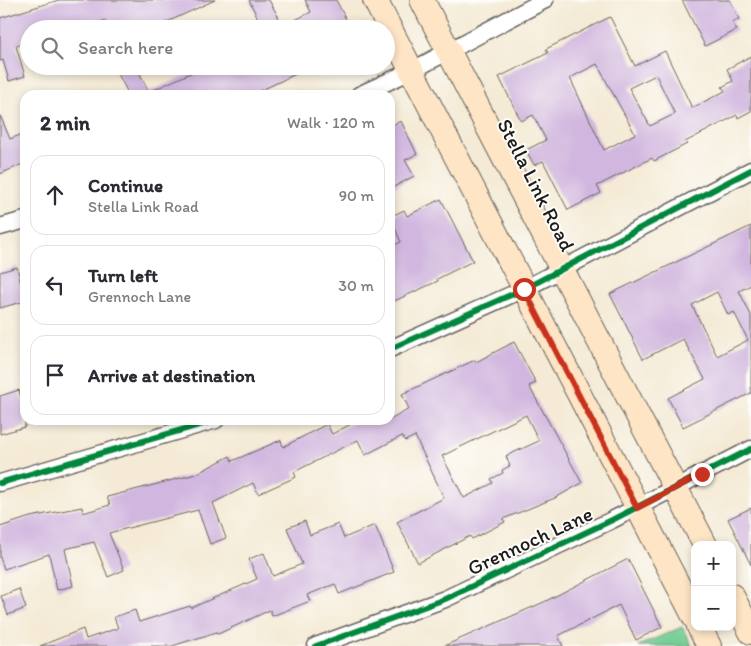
<!DOCTYPE html>
<meta charset="utf-8">
<style>
:root{--surface:#fff;--page:#f7f7f7;--text:#2b2b33;--muted:#7c7c81;--line:#e1e1e2}
body{margin:0;font-family:Itim,sans-serif;background:var(--page);color:var(--text)}
.controls{position:absolute;right:15px;bottom:15px;display:grid;overflow:hidden;border-radius:10px;box-shadow:0 2px 8px #0003}
.controls button{width:45px;height:45px;display:grid;place-items:center;padding:0;border:0;border-bottom:1px solid var(--line);background:var(--surface);color:var(--text);font:25px sans-serif}
.stop{position:absolute;width:15px;height:15px;margin:-11px;border:4px solid #c8321e;border-radius:50%;background:#fff}
.stop.end{background:#c8321e;border-color:#fff;box-shadow:0 1px 5px #0008}
.list{margin:0;padding:0;list-style:none}
h2{display:flex;justify-content:space-between;align-items:center;height:65px;margin:0;padding:0 20px;font-size:21px}
h2 small{font-size:16px;font-weight:400;color:var(--muted)}
.list li{display:grid;grid-template-columns:32px 1fr auto;gap:15px;align-items:center;box-sizing:border-box;height:80px;margin:0 10px 10px;padding:0 10px;border:1px solid var(--line);border-radius:15px}
.list b{display:block;font-size:19px;white-space:nowrap}
.list p{margin:0;font-size:16px;white-space:nowrap;color:var(--muted)}
.list em{font-size:16px;font-style:normal;color:var(--muted)}
.icon{flex:none;width:28px;height:28px;fill:none;stroke:currentColor;stroke-width:2;stroke-linecap:round;stroke-linejoin:round}
.map{position:relative;flex:none;width:751px;height:646px;overflow:hidden}
.search{position:absolute;background:var(--surface);box-shadow:0 2px 8px #0003;left:20px;top:20px;width:375px;height:55px;display:flex;align-items:center;gap:12px;box-sizing:border-box;padding:0 18px;border-radius:28px;color:var(--muted);font-size:19px}
.panel{position:absolute;background:var(--surface);box-shadow:0 2px 8px #0003;left:20px;top:90px;width:375px;height:335px;border-radius:15px}
.map>svg:first-child{display:block}
</style>
<div class="map">
<svg width="751" height="646" viewBox="0 0 751 646">
<rect width="100%" height="100%" fill="#fdfcf7"/>
<filter id="ink" filterUnits="userSpaceOnUse"><feTurbulence type="fractalNoise" baseFrequency=".02" numOctaves="2"/><feDisplacementMap in="SourceGraphic" scale="10" xChannelSelector="R" yChannelSelector="G"/><feConvolveMatrix kernelMatrix="1 2 1 2 8 2 1 2 1" color-interpolation-filters="sRGB"/></filter>
<filter id="wash" filterUnits="userSpaceOnUse"><feTurbulence type="fractalNoise" baseFrequency=".0096" numOctaves="4" result="noise"/><feDisplacementMap in="SourceGraphic" scale="20" xChannelSelector="R" yChannelSelector="G"/><feGaussianBlur stdDeviation="1.12" result="paint"/><feColorMatrix in="noise" values="0 0 0 0 0 0 0 0 0 0 0 0 0 0 0 0 0 1.4 0 .05"/><feComposite in="paint" operator="in"/></filter>
<g filter="url(#wash)">
<rect width="100%" height="100%" fill="#f4ead5"/>
<path fill="#74ce94" stroke="#487558" d="M682,627L692,646H638Z"/>
<g id="blocks">
<path fill="#d1b7df" fill-rule="evenodd" d="M59,0H215L152,29H109L105,20L84,29H29V42L16,46L25,76L9,81L3,60L0,61V18Z
M249,0H269L279,18L262,27Z
M305,0H336L351,29H277L311,12Z
M682,0H730L739,19L732,22L737,30L705,46Z
M610,17L635,66L665,51L692,108L725,91L722,87L733,81L727,69L751,56V111L738,118L737,115L685,142L687,144L654,161L652,158L597,186L601,193L568,210L543,161L534,165L526,150L546,140L533,115L521,121L499,77L548,53L546,49ZM597,64L635,134L604,150L570,78ZM656,75L675,114L650,126L629,88Z
M128,66H136L149,92L206,66H313L251,95H129L117,72Z
M0,115L10,139L25,133V163L0,174Z
M401,121L417,154L405,160L414,176L390,189V126Z
M441,199L473,261L437,279L438,281L390,303V247L401,242L390,217L404,210L407,216Z
M751,226V285L739,291L751,315V393L683,427L668,398L705,379L683,339L643,359L610,294ZM717,292L728,315L734,312L748,340L717,356L692,305Z
M17,267L25,301L0,308V272Z
M514,342L536,383L529,386L582,483L555,498L503,519L505,522L472,539L470,536L418,563L397,522L444,498L415,436L405,441L402,436L365,455L358,440L294,472L296,477L258,494L253,483L213,503L226,538L210,544L198,510L109,533L124,570L108,577L94,542L65,549L73,586L57,590L49,554L4,569L0,557V527L30,517L82,507L83,513L110,505L107,497L196,474L230,456L232,461L281,440L283,447L327,424L332,434L359,420H390L409,409L402,394L475,360L476,362ZM526,415L539,441L506,456L510,466L502,470L503,473L491,479L493,483L464,498L442,456Z
M19,390L22,402L25,401V427L0,434V396Z
M751,508V565L728,519Z
M305,521L310,535L338,524L344,538L375,525L394,572L339,594L335,584L307,595L310,601L272,616L270,610L218,634L217,632L172,646H40L83,629L86,639L118,628L114,617L135,610L139,622L190,606L191,608L257,579L249,559L264,553L273,576L302,564L287,528Z
M628,559L662,627L636,640L619,605L558,636L563,646H444L544,602Z
M19,589L26,608L8,615L1,596Z"/>
</g>
</g>
<g filter="url(#ink)">
<use href="#blocks" fill-opacity="0" stroke="#68645d" stroke-width="1"/>
<g fill="none" stroke-linecap="round" stroke-linejoin="round">
<g stroke="#68645d" stroke-width="19">
<path id="street" d="M359,95L411,71L545,0
M0,227L25,220
M390,349L524,289L751,170
M0,483L216,420
M316,646L445,599L612,520L751,449"/>
</g>
<g stroke="#68645d" stroke-width="26">
<path id="secondary" d="M375,0L695,618
M422,0L705,545
M732,596L751,632
M699,627L709,646"/>
</g>
<use href="#street" stroke="#fff" stroke-width="16"/>
<use href="#secondary" stroke="#fde5c5" stroke-width="24"/>
<g stroke="#fdfcf7" stroke-width="9">
<path id="cycleway" d="M390,349L524,289L751,170
M0,483L216,420
M316,646L445,599L612,520L751,449"/>
</g>
<use href="#cycleway" stroke="#00873e" stroke-width="6"/>
</g>
</g>
<g fill="none" stroke-linecap="round" stroke-linejoin="round" filter="url(#ink)">
<path stroke="#c8321e" stroke-width="6" d="M524,289L637,508L702,474"/>
</g>
<g text-anchor="middle" stroke-width="4" stroke-linejoin="round" paint-order="stroke">
<g font-size="21" fill="#1c1c1c" stroke="#fdfcf7">
<text transform="translate(536 185) rotate(63)" y="7">Stella Link Road</text>
<text transform="translate(530 541) rotate(-25)" y="7">Grennoch Lane</text>
</g>
</g>
</svg>
<div class="controls">
<button>+</button>
<button>−</button>
</div>
<div class="stop" style="left:524px;top:289px"></div>
<div class="stop end" style="left:702px;top:474px"></div>
<div class="search"><svg class="icon" aria-label="search" viewBox="0 0 24 24"><circle cx="10" cy="10" r="6"/><path d="M15 15l6 6"/></svg>Search here</div>
<section class="panel">
<h2>2 min<small>Walk · 120 m</small></h2>
<ul class="list">
<li><svg class="icon" aria-label="ahead" viewBox="0 0 24 24"><path d="M12 20V5M6 11l6-6 6 6"/></svg><div><b>Continue</b><p>Stella Link Road</p></div><em>90 m</em></li>
<li><svg class="icon" aria-label="left" viewBox="0 0 24 24"><path d="M17 20v-9H6M10 6l-5 5 5 5"/></svg><div><b>Turn left</b><p>Grennoch Lane</p></div><em>30 m</em></li>
<li><svg class="icon" aria-label="arrive" viewBox="0 0 24 24"><path d="M6 21V4h12l-3 4 3 4H6"/></svg><div><b>Arrive at destination</b></div></li>
</ul>
</section>
</div>
